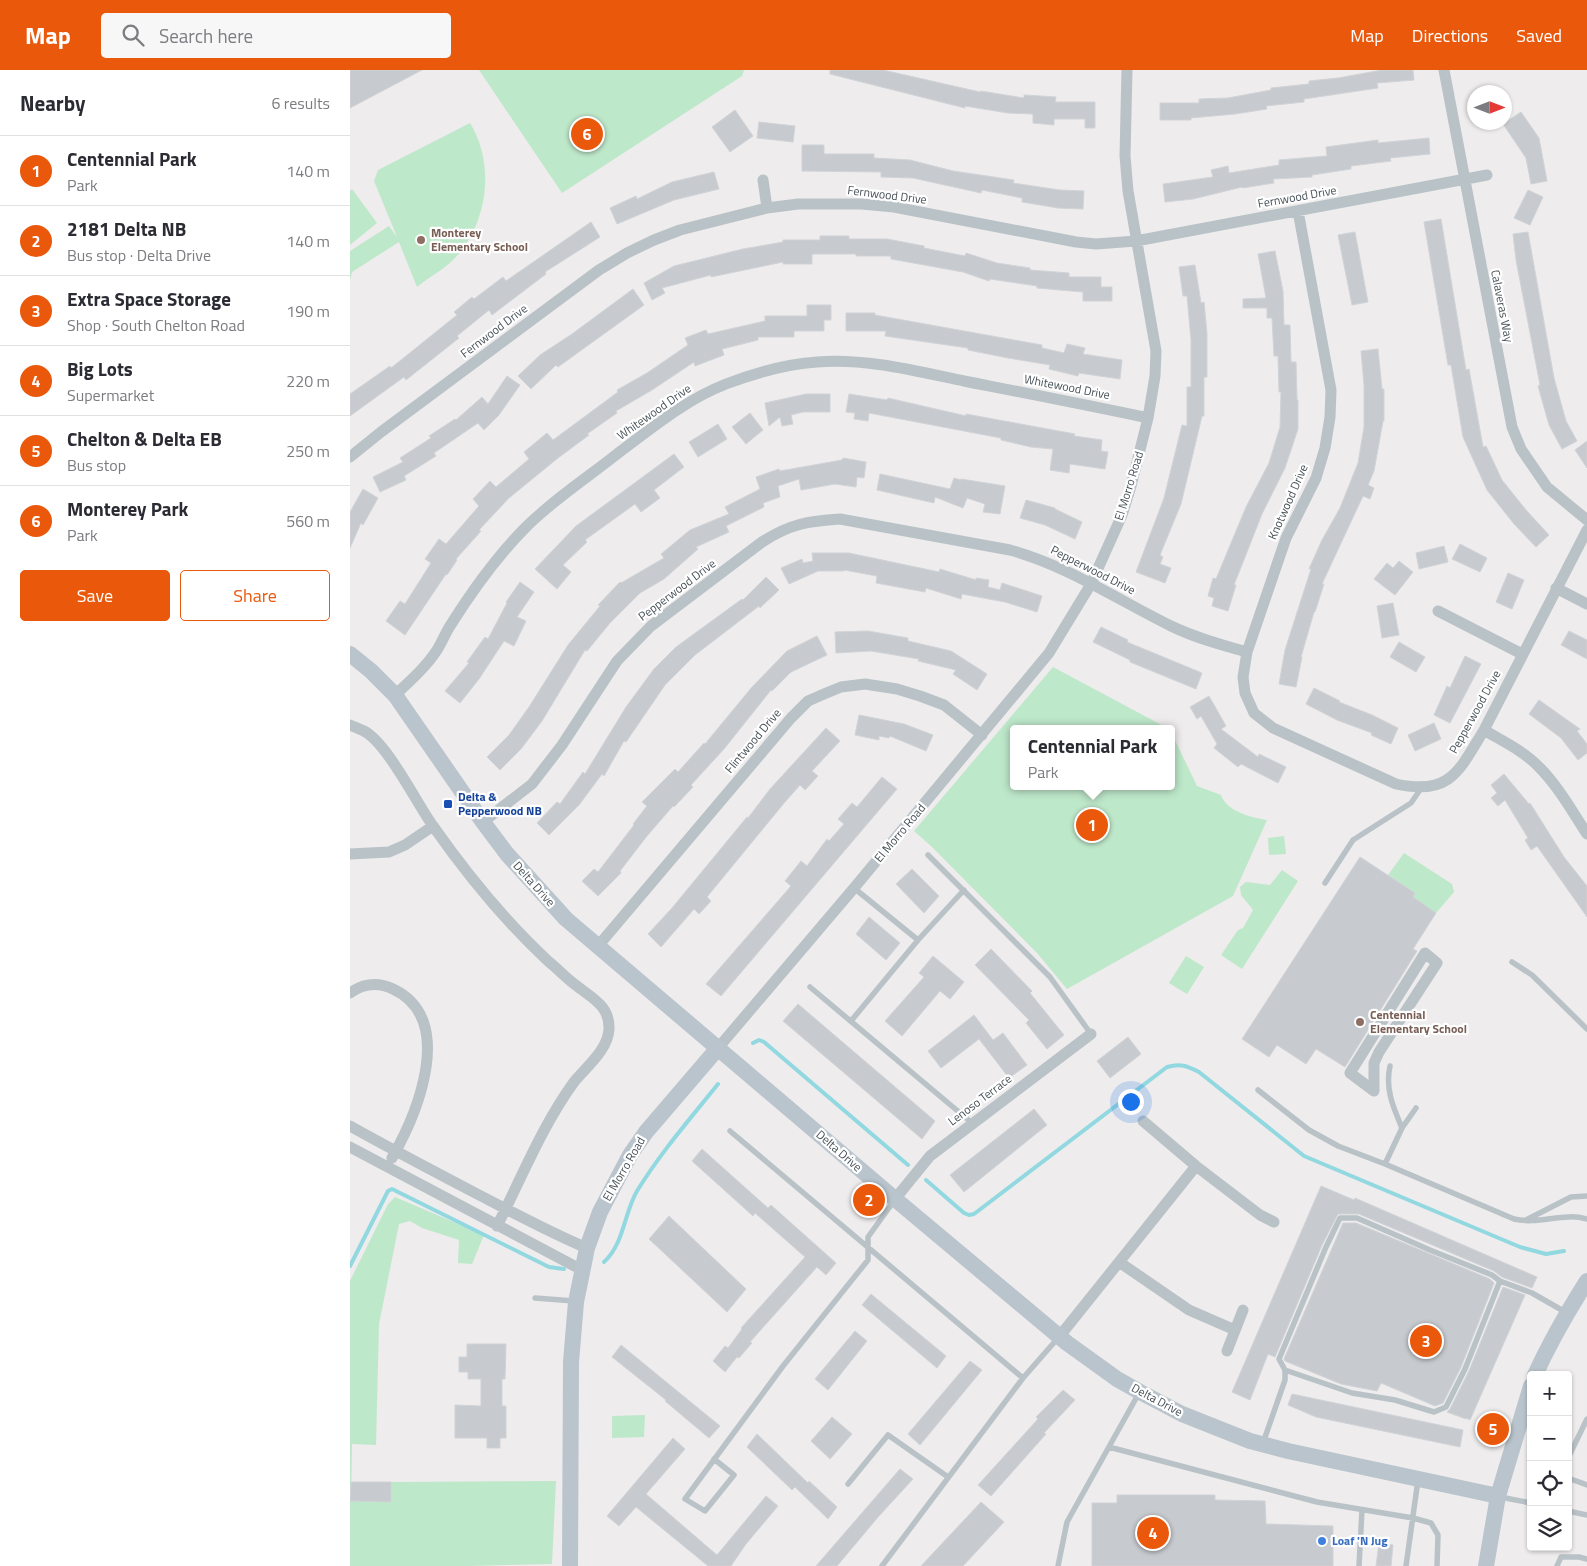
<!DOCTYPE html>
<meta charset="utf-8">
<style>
:root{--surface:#fff;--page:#f7f7f7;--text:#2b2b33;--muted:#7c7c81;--line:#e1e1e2;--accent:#ea580c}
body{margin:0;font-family:"Titillium Web",sans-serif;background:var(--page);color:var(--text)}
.controls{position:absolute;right:15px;bottom:15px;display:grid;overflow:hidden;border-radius:5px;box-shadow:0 1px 4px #0004}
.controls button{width:45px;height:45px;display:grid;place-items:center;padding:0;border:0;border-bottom:1px solid var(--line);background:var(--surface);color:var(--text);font:25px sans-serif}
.compass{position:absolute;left:1117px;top:15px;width:45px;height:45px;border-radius:50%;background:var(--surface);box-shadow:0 1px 4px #0004;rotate:90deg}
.you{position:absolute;left:780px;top:1031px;width:18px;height:18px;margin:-12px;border:4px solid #fff;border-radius:50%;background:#1a73e8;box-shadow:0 0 0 8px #1a73e833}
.badge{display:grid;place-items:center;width:32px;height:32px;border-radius:50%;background:var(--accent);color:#fff;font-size:16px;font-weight:700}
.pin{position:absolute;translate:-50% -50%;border:2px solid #fff;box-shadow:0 1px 5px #0006}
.popup{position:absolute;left:660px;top:655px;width:165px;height:65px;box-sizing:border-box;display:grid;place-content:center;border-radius:5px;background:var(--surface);filter:drop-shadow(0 1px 4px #0005);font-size:16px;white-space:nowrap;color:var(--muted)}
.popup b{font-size:19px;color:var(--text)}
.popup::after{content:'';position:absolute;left:50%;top:100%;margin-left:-10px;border:10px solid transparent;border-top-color:var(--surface)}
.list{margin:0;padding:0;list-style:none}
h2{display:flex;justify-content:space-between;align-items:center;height:65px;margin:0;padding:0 20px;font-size:21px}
h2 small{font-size:16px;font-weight:400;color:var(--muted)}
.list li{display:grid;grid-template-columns:32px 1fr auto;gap:15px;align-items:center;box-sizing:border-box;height:70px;padding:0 20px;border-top:1px solid var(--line)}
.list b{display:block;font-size:19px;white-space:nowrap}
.list p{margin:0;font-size:16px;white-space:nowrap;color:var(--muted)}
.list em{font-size:16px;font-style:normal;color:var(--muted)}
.actions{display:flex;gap:10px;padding:15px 20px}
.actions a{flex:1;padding:11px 0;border:1px solid var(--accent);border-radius:5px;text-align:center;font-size:18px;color:var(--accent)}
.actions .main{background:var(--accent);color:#fff}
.icon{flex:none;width:28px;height:28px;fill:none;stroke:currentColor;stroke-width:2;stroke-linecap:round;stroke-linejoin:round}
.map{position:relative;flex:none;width:1237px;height:1496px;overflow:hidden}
header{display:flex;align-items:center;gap:30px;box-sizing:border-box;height:70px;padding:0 25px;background:var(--accent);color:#fff}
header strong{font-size:24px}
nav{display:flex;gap:28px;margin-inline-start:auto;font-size:18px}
.search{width:350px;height:45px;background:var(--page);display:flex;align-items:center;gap:12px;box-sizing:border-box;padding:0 18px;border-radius:5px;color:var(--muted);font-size:19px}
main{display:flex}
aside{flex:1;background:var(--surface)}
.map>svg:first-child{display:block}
</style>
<header>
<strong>Map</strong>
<div class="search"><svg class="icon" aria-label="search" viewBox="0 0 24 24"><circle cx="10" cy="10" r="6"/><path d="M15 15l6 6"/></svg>Search here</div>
<nav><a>Map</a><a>Directions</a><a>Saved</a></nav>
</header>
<main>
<aside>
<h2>Nearby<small>6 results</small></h2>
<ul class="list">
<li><span class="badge">1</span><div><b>Centennial Park</b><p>Park</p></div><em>140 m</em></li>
<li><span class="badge">2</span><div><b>2181 Delta NB</b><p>Bus stop · Delta Drive</p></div><em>140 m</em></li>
<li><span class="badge">3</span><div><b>Extra Space Storage</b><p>Shop · South Chelton Road</p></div><em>190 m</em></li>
<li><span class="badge">4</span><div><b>Big Lots</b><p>Supermarket</p></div><em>220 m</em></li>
<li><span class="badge">5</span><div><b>Chelton &amp; Delta EB</b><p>Bus stop</p></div><em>250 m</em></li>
<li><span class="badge">6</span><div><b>Monterey Park</b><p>Park</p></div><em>560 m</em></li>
</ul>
<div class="actions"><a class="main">Save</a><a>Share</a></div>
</aside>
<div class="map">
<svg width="1237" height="1496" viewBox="0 0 1237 1496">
<rect width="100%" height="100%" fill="#eeecec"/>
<path fill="#bee8ca" d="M129,0H394L392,6L212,123Z
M120,53C146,95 138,157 101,192C91,201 78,208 67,217L49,172L2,202L0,210V181L39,156L47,167L24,111L28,100Z
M2,119L27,153L0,175V121Z
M703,597L819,659H663V716H821V662L847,716L871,725C876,741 902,748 917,750L883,826L717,919L687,883L582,777L564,761Z
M934,766L936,784L919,785L918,768Z
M1054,783L1102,814L1104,822L1086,843L1063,827L1065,823L1038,805Z
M932,800L948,811L892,899L871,885L888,860L893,858L903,840L891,825L890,817L896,812L920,815Z
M836,886L854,897L837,924L819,913Z
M45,1127L134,1165L122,1194L108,1193L109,1170L72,1158L60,1151L49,1154L29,1254L26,1375L2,1374L1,1431L41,1432V1412L206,1411L202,1494L119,1496H0V1211L38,1134Z
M295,1345L294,1367L262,1368V1346Z"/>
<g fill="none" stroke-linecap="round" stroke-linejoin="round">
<path stroke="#91d8e0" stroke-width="4" d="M403,973L409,970L414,972L558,1095
M576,1110L614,1143L619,1145L624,1144L817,997C831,993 837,996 849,1002L954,1086L1170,1177L1196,1184L1214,1181
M254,1192C274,1174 274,1143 287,1121C311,1082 340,1049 368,1014
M0,1196L38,1121L42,1119L199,1197L214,1199"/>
</g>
<path fill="#c7cace" stroke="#d0d3d7" d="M0,0H72L0,38Z
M480,0H533L630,22L631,21L674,28V25L706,27L705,32H745V58H735V49H704V55L683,53V44L658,43L615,36V38L480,4Z
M1032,0H1063L1064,10L1027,13L1028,18L954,29V32L916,36L917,39L885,44L841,48V50H810V33H849V29L878,28L921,20V18L959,14V11L988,8Z
M385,40L403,66L380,82L362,57Z
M1171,42L1189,68L1197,111L1181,114L1176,88L1153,54Z
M409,52L445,56L443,72L407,68Z
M1079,68L1080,84L1040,88L1041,91L1001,96V99L962,105V107L923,109L924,113L893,118L892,117L843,129L815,132L813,114L863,107L861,100L878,96L879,103L929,95V90L977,86L976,77L1028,70V73Z
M452,75H474V84H524V88L560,90L603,101L664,110L663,113L710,120L734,121L733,139L708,138L672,132V128L632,120L631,123L563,108L531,107V102L452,101Z
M364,102L369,119L324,130L267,154L260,138L286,126L287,129L322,112Z
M1178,120L1193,127L1180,155L1164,148Z
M1091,149L1116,300L1119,299L1133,377L1136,376L1152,410L1176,440L1199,465L1186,477L1164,454L1137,420L1113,367L1101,295H1098L1074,152Z
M241,152L250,167L195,202L196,204L142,245L139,240L107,266L109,268L56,310L54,307L0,346V324L40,296L41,298L107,245L104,242L122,227L124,229L153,207L156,211Z
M1005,162L1018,232L1002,235L988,165Z
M1178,162L1204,308L1216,351L1227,371L1212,379L1199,355L1188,316L1190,315L1166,190L1163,164Z
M470,166H499V169H537L574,176V178L615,186L616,183L647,193L680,198V200L719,203V207H751V217H762V231H733V222L687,218V216L640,209L639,211L613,202L541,189V186H506V184H462V194H433V192L361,207V205L312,218L315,223L302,230L294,213L324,196L393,179L433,172V170H470Z
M925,181L933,221L934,255H940L941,292H946L947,330H948V359L935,398L912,444L884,515H886L878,541L862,536L864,528L858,526L863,508L866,509L896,437L919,393L930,357L931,322H929L928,286H924L922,248H917V238H893V229L916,228L908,184Z
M845,195L851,233L854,232L857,264V307H854V346H852L831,434L810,485L813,487L810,494L821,498L815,513L786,502L814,428L832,355L837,356V317H841V270L837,226H833L829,197Z
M283,219L294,235L208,297L206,295L181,319L168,306L190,285L222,264Z
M457,235H481V250H474V261H444V267H408V270L372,279L374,285L345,296L344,292L302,320L266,341L267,343L237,364L239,365L208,388L159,428L129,460L131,461L106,489L107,490L97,505L96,504L55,565L36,551L50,531L55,534L81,493L75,489L89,469L96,474L129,436L123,429L140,411L146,417L179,389L174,382L197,363L203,370L268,322L267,320L297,303L338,275L335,268L356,260L358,264L415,251V246H457Z
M496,243H525V245L692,275V278L714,283L717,274L735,278L733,284L772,290L770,309L729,303L728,306L699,299L700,295L658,288L618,280V278L535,266L536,261H496Z
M1028,279L1032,319H1034V351H1033L1024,401L1018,415L1024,418L1020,429L1013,426L972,514H974L965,542H964L951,587H952L946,617L929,614L935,580L961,499H959L972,470L990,438L1008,393L1014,357V315L1011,281Z
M157,306L170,315L149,345L134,360L128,353L84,383L86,386L54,406L56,410L30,422L23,407L53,392L50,388L81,368L79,366L105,349L106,350L132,327L138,334Z
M456,324H480V342H453L441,345L443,354L432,356L430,347L419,356L415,333Z
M499,324L537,330L538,328L616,346V344L725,364L724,366L752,370L751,381L758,382L755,399L720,394L719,403L700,400L703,379L681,377L651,370V368L519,343L518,351L504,349L505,343L496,342Z
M400,343L413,360L396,374L382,357Z
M368,354L377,369L348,387L339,372Z
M1237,371V398L1225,380Z
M324,384L334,397L304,420L310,428L291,442L285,434L235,470L237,472L213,495L221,502L207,519L185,499L226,456Z
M493,388L516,392L514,408L507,407L506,417L485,414L451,420L449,409L428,416L430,427L413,433L414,437L376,456L379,462L346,477L348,479L314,509L290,523L260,553L237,581L235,580L192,651L171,679L150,700L137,687L159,665L179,637L218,575L250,536L248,535L270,512L271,513L314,488L311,484L340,460L379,444L375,437L410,419L406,407L429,399L430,401L492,390Z
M530,404L600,419L604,408L611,410V409L655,416L650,444L633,442L635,434L617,428L613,438L585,427L584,433L527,420Z
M13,419L28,428L13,455L11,453L0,478V442Z
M676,430L705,438V439L732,452L725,469L695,455L670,448Z
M1110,474L1137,488L1130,502L1102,489Z
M1094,476L1098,492L1069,499L1066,483Z
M462,483H499L589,502L590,499L626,510V508L639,510L638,517L650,520L652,513L692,526L687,542L655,532L612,524L611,529L576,518L575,522L526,513L527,506L494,500V501H468L439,514L431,498L452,489L453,493L463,491Z
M1049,491L1063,502L1045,525L1024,509L1037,493L1043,498Z
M1158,503L1174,510L1162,539L1146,532Z
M416,507L429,520L410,538L409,536L345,585L315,615L276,672L274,671L254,706L252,704L229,735L199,765L187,753L207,732L210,734L233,702L235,704L276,637L304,599L326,577L392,529L393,530Z
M170,512L184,522L167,547L176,551L164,576L154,571L129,609L110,633L95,621L119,593L117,592L135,567L138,569L157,533L156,532Z
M1043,533L1049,565L1032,568L1027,536Z
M751,557L778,570L777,572L852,603L846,619L780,592V590L743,572Z
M518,561L558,568V571L601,581L637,604L627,620L603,604L606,600L568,591L569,589L521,581L486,583L485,562Z
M1219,561L1237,570V589L1211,575Z
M467,566L477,585L441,602L422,621L421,620L374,679L341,715L343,717L324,737L323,736L297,766L270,801L271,803L248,826L232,811L244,799L248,802L284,755L283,754L297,736L292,732L325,699L328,702L354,673L355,674L402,617L437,581Z
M1049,572L1075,587L1066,602L1040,587Z
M1115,586L1131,594L1100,653L1084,645L1097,616L1100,618Z
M964,618L990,631L989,632L1022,645L1048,658L1041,674L1021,665L1022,663L987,650L956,634Z
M859,626L876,656L871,659L908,687L909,684L936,697L928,713L891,694L888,697L864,678L867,674L851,646L847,649L840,637Z
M1189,630L1230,659L1227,661L1237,674V683L1228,690L1211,668L1179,644Z
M509,645L554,654L583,665L576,681L540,666L539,668L529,666V670L505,665Z
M1084,653L1091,669L1065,681L1058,665Z
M476,658L490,671L462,701L468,706L455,720L450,715L435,732L357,827L361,831L349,844L344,839L311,877L298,864L322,838L397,747L398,748L420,719Z
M1154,704L1179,734L1180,733L1214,787L1237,816V847L1187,776L1181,780L1175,770L1178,768L1155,730L1148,736L1141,728L1147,723L1141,715Z
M532,707L547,719L371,926L356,914L441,816L435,811L451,791L457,796L477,769L479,771L494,754L488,749L502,733L507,737Z
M1010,787L1065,823L1063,827L1086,843L1063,879L1067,881L995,997L966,979L956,994L927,975L919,987L892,969Z
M562,799L589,826L574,843L546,814Z
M519,847L550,873L536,890L506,864Z
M641,879L682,921L680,923L714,965L697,979L676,953L679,950L625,895Z
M583,886L614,912L600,929L590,921L552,966L535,951L574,907L569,903Z
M448,934L585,1051L572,1069L433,951Z
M624,945L643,970L653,963L677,995L659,1008L629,969L591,998L578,981Z
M778,967L791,984L760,1008L747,991Z
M684,1039L697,1055L614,1122L600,1105Z
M352,1079L418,1138L421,1135L486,1193L476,1205L467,1197L400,1272L402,1273L389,1288L387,1287L375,1302L363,1291L375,1276L378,1278L392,1259L391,1258L455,1187L405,1143L403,1146L342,1091Z
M971,1116L1004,1130L1005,1128L1187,1207L1182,1218L1152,1207L1144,1201L1009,1144H988L972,1175L925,1287L918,1284L900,1330L882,1322Z
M319,1146L396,1219L377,1242L299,1169Z
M993,1153H1006L1140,1209L1144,1213L1111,1297L1093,1333L1085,1336L1031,1313L1027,1321L991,1314L935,1291L934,1289Z
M1153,1217L1175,1225L1120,1350L1116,1348V1349L1097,1342L1100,1339L1119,1301Z
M521,1224L596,1286L587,1298L512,1235Z
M505,1261L517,1271L478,1320L465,1309Z
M117,1274H156L155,1309H152V1336H156V1368H150V1378H137V1368H105V1335L131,1336V1309H118V1302H109V1287H117Z
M271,1275L370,1356L359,1368L315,1331L316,1330L262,1287Z
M620,1291L632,1300L570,1375L558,1364Z
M713,1320L725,1330L694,1363L696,1364L641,1426L628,1415L688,1349L686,1347Z
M942,1324L1113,1360L1110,1377L966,1347L938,1335Z
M482,1347L502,1364L480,1389L461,1371Z
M407,1364L458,1413L459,1411L487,1437L478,1449L445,1417L442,1420L397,1377Z
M323,1368L335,1379L296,1424L367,1485L416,1426L428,1436L396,1474L381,1496H358L286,1437L269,1456L257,1446Z
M550,1399L563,1409L529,1446L487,1496H466Z
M1,1412H41V1432L0,1431Z
M767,1425H865V1430L915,1431L916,1454L983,1456V1496H742V1433H767Z
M631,1432L654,1452L613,1496H571Z
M1029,1473L1043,1475L1041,1496H1026Z"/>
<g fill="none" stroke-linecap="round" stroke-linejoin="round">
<path stroke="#b9c2c7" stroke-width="5.5" d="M578,785L700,907L741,964
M975,813L1003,770L1061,733L1072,717
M504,818L568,870
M1162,892L1182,905L1237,959
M460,917L622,1053
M501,951L568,870L614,820
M908,1020L959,1060L988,1076L1035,1094L1164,1149C1189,1155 1213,1142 1237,1149
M1052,1058L1066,1038
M380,1061L673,1308
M1035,1094L1052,1058C1043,1037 1035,1019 1040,996
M1176,1150L1221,1127L1237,1126
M1150,1211L1182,1223L1217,1243
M185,1228L224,1231
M913,1373L935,1310V1300L929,1289L976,1177L990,1148H1007L1080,1180L1142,1205L1150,1211L1115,1299L1096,1337L1084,1342L1045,1330L1002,1323L935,1300
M759,1377L967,1432L1063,1448L1081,1453L1088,1465L1087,1496
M1218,1388L1237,1349
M364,1389L384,1405L355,1441L335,1429L433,1296L518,1190V1167L544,1131
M1218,1408L1237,1415
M498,1414L538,1365L598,1407
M1150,1427L1181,1433
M1218,1441L1237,1445
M532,1496L673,1308L708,1268
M708,1496L717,1452L789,1323
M1009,1496L1012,1440
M1056,1496L1068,1410
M1207,1496L1211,1487H1229L1237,1489"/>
<path stroke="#b9c2c7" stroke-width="11" d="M1094,0L1162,357L1171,379L1197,417L1237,450
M413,110L417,138
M948,141L981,320L980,347L975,378L966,408L936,468L897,582L893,607L895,623L904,643L923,658L1046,714C1100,726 1109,701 1134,660L1237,460
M0,387L31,362L249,200L277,183L304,170L330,160L417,138L448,134H512L544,137L726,172L746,174L786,171L1137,105
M1206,518L1237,534
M1088,541L1172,584
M45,625C60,611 76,597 87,580C92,572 95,564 100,556C122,521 147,486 176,457C204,429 237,408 267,384C302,358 335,330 376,314C405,303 436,294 467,292C516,288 566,301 614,311C675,323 737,335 798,348
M0,655C5,657 10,659 14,661C37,673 66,732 83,756C116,803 156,852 198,891C208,899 217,909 227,916C242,928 260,936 259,959C258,980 236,997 224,1012C192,1056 172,1107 147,1156
M1134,660C1152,671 1174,681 1189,697C1208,716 1222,741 1237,764
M133,752L182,714L212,675L267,591L301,556L412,472C440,454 458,451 490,449L660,480C718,496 768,530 821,556C846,568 871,575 897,582
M0,784L39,782L55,775L83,756
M248,876L441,648L458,631L474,624L491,617L515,614L547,619L570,626L594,635L632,665
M1075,883L1087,893L1029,982L1024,993V1021L1000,1003Z
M0,923C14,913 28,912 43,919C107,949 67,1044 42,1088
M368,978L504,818L699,583L741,514L772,445L781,416L798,348L805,306L806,281L778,121L775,86L777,0
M793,1051L846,1096L910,1145L924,1152
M0,1056C43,1080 87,1103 131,1126C166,1144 201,1163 237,1178
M0,1077L232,1200
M545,1129L580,1086L741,964
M769,1192L839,1240L885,1260
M709,1267L846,1096
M877,1281L893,1240"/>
<path stroke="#b9c4cc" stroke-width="16" d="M0,584L21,601L45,625L133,752L157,784L216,849L545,1129L717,1273L767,1309L790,1322L832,1344L900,1371L938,1381L1148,1426
M1185,1305C1200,1272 1218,1241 1237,1211
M220,1496L221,1292L226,1232L237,1178L250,1142L280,1085L296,1062L368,978
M1136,1496L1148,1426L1181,1316"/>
</g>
<g fill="#8d6e63" stroke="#fff" stroke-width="2">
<circle cx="71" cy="170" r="5"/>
<circle cx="1010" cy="952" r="5"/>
</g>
<rect fill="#1a4fb4" stroke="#fff" stroke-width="2" x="93" y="729" width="10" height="10" rx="2.5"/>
<circle fill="#3f7fe0" stroke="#fff" stroke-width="2" cx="972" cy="1471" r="5"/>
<g text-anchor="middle" stroke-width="4.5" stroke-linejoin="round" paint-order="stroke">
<g font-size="12" fill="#475157" stroke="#fff">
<text transform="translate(537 125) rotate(7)" y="4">Fernwood Drive</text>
<text transform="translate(947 127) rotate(-10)" y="4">Fernwood Drive</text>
<text transform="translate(1152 236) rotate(79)" y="4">Calaveras Way</text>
<text transform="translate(144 261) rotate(-37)" y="4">Fernwood Drive</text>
<text transform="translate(717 317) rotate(11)" y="4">Whitewood Drive</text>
<text transform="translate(304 342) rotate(-35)" y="4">Whitewood Drive</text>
<text transform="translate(779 416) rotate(-73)" y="4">El Morro Road</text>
<text transform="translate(938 432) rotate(-66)" y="4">Knotwood Drive</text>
<text transform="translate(743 500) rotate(27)" y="4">Pepperwood Drive</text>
<text transform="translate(327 520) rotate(-37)" y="4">Pepperwood Drive</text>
<text transform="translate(1125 642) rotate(-61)" y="4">Pepperwood Drive</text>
<text transform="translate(403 671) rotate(-50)" y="4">Flintwood Drive</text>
<text transform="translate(550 763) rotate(-50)" y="4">El Morro Road</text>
<text transform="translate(184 814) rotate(48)" y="4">Delta Drive</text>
<text transform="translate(630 1030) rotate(-37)" y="4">Lenoso Terrace</text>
<text transform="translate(489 1081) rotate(41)" y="4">Delta Drive</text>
<text transform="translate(274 1099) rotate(-60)" y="4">El Morro Road</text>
<text transform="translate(807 1330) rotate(28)" y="4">Delta Drive</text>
</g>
<g font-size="12" font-weight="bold" fill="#785e54" stroke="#fff" text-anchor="start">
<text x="81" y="167">Monterey<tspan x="81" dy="14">Elementary School</tspan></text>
<text x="1020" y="949">Centennial<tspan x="1020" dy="14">Elementary School</tspan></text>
</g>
<g font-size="12" font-weight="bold" fill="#164399" stroke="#fff" text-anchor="start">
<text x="108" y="731">Delta &amp;<tspan x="108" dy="14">Pepperwood NB</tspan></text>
</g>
<g font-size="12" font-weight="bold" fill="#366cbe" stroke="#fff" text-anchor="start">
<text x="982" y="1475">Loaf 'N Jug</text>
</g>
</g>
</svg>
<div class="controls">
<button>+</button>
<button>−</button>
<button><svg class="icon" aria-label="locate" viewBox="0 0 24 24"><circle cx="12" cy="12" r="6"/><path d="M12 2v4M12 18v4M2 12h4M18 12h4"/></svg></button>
<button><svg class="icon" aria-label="layers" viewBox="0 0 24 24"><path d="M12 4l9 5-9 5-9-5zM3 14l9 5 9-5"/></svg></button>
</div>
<svg class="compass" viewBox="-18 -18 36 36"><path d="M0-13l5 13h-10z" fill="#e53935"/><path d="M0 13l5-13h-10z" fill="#7c7c81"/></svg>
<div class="you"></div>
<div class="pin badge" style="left:742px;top:755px">1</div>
<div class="popup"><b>Centennial Park</b>Park</div>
<div class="pin badge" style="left:519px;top:1130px">2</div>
<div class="pin badge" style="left:1076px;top:1271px">3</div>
<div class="pin badge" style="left:803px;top:1463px">4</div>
<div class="pin badge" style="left:1143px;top:1359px">5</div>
<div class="pin badge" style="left:237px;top:64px">6</div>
</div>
</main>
